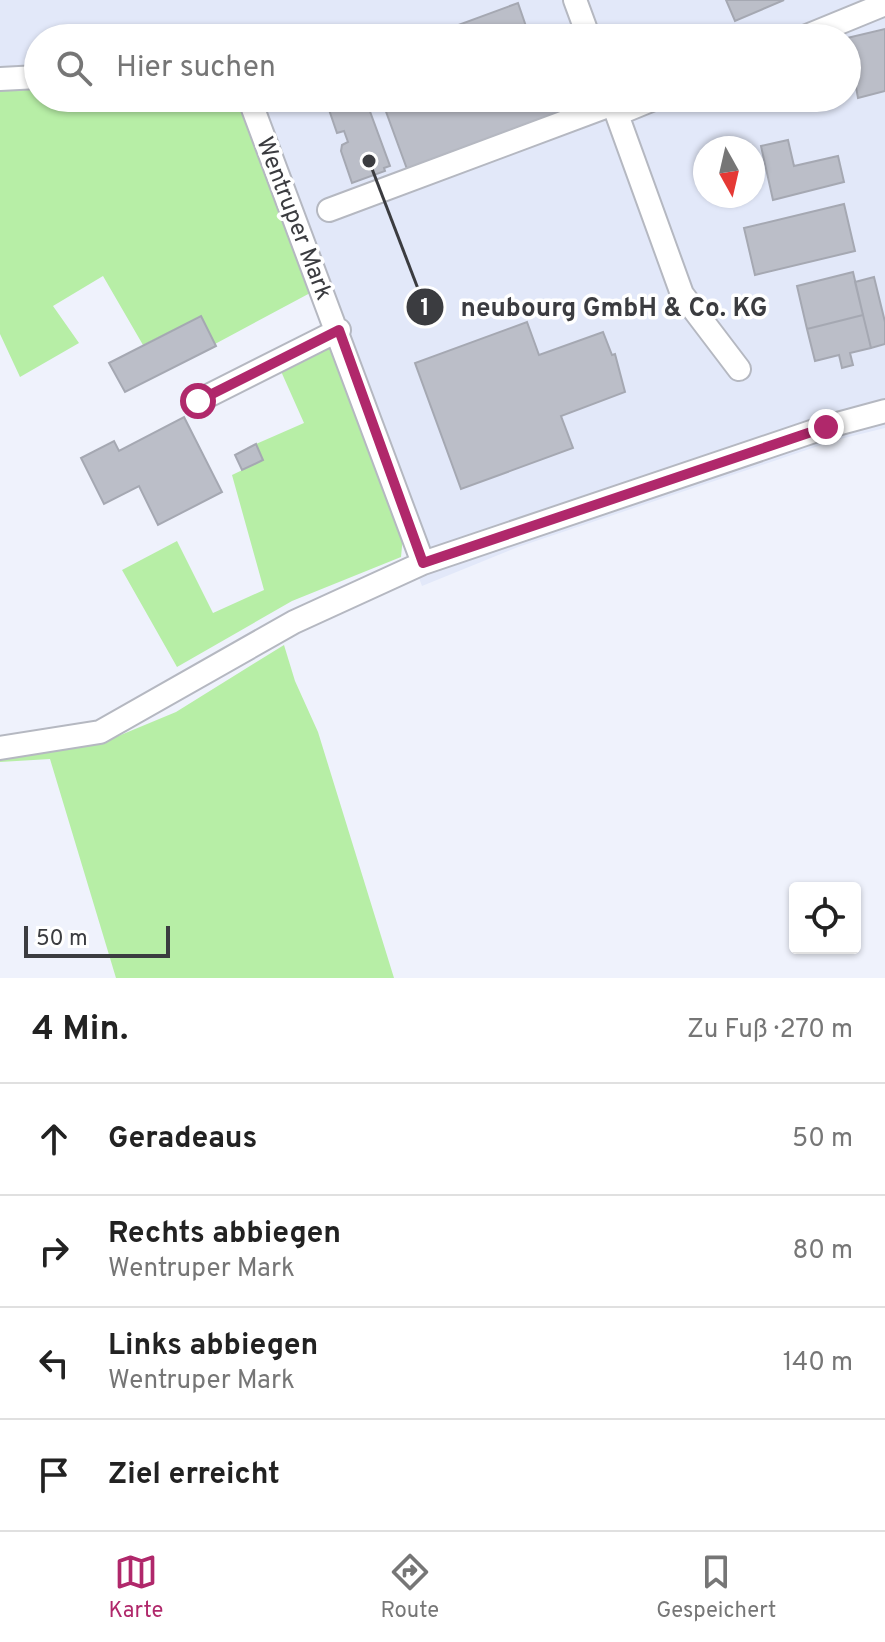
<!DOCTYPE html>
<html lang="de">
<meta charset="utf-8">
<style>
:root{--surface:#fff;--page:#f6f6f6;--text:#222;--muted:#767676;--line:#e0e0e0;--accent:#b0286b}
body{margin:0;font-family:Overpass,sans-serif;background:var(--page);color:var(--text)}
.controls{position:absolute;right:24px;bottom:24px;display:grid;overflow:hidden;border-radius:8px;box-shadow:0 2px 6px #0004}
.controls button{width:72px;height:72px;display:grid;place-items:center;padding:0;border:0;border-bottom:2px solid var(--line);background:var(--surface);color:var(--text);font:40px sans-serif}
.compass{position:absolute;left:693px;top:136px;width:72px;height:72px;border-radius:50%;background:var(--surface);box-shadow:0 2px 6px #0004;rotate:172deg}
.scale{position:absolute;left:24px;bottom:20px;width:146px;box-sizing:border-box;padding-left:8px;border:4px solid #3b3c40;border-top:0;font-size:22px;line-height:28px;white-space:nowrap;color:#3b3c40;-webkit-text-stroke:6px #fff;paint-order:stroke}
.stop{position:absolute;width:24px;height:24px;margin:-18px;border:6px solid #b0286b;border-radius:50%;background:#fff}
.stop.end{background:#b0286b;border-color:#fff;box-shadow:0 2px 8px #0008}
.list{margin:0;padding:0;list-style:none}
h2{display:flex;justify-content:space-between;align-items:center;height:104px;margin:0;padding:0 32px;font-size:34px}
h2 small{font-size:26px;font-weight:400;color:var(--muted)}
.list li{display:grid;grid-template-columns:52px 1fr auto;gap:24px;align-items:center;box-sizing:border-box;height:112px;padding:0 32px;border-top:2px solid var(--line)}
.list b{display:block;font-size:30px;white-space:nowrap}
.list p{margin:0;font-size:26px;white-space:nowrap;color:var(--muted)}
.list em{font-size:26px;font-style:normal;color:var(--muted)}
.icon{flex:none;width:44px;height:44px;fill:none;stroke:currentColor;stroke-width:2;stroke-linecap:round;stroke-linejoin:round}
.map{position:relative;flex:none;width:885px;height:978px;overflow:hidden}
.search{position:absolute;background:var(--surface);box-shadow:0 2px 6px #0004;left:24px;right:24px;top:24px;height:88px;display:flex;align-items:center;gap:20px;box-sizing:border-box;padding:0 28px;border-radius:44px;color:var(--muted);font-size:30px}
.sheet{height:552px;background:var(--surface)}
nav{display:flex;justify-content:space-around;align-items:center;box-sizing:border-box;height:112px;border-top:2px solid var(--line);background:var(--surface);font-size:22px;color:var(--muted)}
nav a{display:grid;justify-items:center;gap:4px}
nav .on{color:var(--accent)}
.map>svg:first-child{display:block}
</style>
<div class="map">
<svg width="885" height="978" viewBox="0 0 885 978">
<rect width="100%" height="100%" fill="#eff2fc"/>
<path fill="#e2e8f9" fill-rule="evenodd" d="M0,0H885V428L836,440L518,547L422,586L239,98H847V38H38V88L0,89ZM705,148H753V196H705Z"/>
<path fill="#b7eea6" d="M38,88V98H239L312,292L215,344L201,316L143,345L103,276L53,306L79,343L20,377L0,334V89Z
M333,346L403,536L401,557L292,601L177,667L122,570L177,541L213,613L264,590L232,475L263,460L256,444L304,423L280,369Z
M284,645L295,681L318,732L394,978H116L50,759L0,762V756L99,744L176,712Z"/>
<path fill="#bbbec8" stroke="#a5a8b2" stroke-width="2" d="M726,0H784L735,21Z
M518,3L530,38H423Z
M885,29V91L858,98L847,38Z
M325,98H365L390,166L384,168L385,171L352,183L341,151L342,145L348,142L344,131L337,133Z
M381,98H552L558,114L407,169Z
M788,140L794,166L838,156L844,182L773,200L761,146Z
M844,204L855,251L755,275L744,228Z
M853,272L863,315L807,329L797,286Z
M874,277L885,322V344L871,348L855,282Z
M863,315L871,348L850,353L853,365L842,368L839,355L815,361L807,329Z
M201,316L216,346L125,392L109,363Z
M527,322L539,355L603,332L612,355L615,354L625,392L561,416L573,448L461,489L415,363Z
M184,417L222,492L158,525L139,486L104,504L81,458L114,441L119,451Z
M256,444L263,460L242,470L235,455Z"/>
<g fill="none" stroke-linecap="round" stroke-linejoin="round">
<g stroke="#b5b8c1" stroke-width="26">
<path id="minor" d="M575,0L589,38
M802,38L885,4
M0,79L38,77
M249,98L423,563L826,427L885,411
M611,98L682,294L739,369
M617,114L656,98
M329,210L613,104
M198,401L339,330
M0,748L100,732L294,622L423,563"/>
</g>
<use href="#minor" stroke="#fff" stroke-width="22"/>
</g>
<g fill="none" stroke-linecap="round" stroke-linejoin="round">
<path stroke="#b0286b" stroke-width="10" d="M198,401L339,330L423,563L826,427"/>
</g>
<g text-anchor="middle" stroke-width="7" stroke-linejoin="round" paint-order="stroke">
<g font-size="24" fill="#3b3c40" stroke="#fff">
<text transform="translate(295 218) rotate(69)" y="8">Wentruper Mark</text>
</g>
</g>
<path fill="none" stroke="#3b3c40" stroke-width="3" d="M369 161L425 307"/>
<g fill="#3b3c40" stroke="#fff" stroke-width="3">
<circle cx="369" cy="161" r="8"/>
<circle cx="425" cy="307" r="20"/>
</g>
<g font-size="24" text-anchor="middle" font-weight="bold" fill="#fff">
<text x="425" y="315">1</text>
</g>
<g font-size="26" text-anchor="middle" font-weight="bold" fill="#3b3c40" stroke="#fff" stroke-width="7" stroke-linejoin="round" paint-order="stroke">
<text x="614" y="316">neubourg GmbH &amp; Co. KG</text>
</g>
</svg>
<div class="controls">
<button><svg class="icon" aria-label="locate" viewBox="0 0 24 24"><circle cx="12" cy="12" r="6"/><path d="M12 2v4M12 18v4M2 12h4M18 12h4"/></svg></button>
</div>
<svg class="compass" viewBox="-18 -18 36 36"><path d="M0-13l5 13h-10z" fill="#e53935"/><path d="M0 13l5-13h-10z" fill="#767676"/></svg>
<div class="scale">50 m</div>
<div class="stop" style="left:198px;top:401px"></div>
<div class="stop end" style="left:826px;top:427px"></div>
<div class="search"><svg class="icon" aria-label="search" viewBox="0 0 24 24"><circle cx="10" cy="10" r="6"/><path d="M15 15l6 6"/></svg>Hier suchen</div>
</div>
<section class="sheet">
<h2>4 Min.<small>Zu Fuß · 270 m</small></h2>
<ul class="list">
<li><svg class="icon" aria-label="ahead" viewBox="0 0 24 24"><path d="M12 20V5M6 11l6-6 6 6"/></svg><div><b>Geradeaus</b></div><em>50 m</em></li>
<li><svg class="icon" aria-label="right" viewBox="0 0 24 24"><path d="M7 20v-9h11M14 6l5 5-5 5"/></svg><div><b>Rechts abbiegen</b><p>Wentruper Mark</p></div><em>80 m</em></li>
<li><svg class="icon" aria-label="left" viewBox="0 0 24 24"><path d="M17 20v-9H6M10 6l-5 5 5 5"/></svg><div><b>Links abbiegen</b><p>Wentruper Mark</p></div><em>140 m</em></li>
<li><svg class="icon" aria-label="arrive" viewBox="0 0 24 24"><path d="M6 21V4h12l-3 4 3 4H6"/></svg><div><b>Ziel erreicht</b></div></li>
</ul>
</section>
<nav>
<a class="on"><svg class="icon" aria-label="map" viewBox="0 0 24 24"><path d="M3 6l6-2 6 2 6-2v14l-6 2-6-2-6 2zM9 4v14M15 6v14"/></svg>Karte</a>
<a><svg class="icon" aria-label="directions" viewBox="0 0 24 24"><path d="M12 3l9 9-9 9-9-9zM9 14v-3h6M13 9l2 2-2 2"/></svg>Route</a>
<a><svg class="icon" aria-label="saved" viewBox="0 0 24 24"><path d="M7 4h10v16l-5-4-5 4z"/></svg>Gespeichert</a>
</nav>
